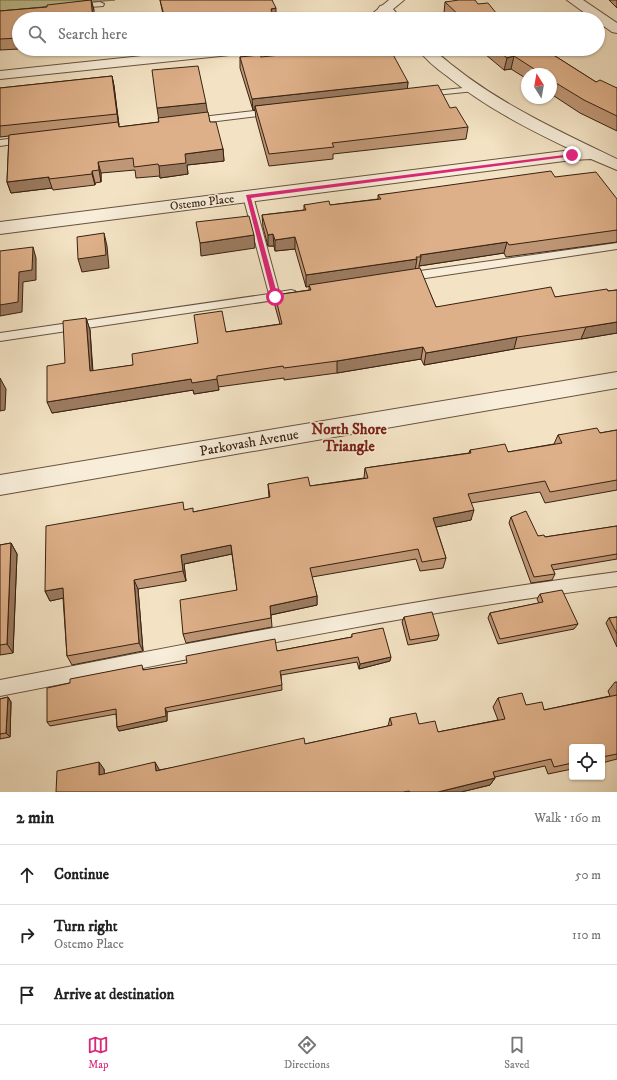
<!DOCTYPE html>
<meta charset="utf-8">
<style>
:root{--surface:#fff;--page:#f2f2f2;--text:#222;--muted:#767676;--line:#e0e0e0;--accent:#db2777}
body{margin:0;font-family:"IM FELL DW Pica",serif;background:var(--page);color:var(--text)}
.controls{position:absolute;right:12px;bottom:12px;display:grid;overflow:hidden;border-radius:4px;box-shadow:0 1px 3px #0004}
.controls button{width:36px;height:36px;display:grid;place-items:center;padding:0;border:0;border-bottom:1px solid var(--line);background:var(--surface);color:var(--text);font:20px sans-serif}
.compass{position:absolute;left:521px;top:68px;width:36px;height:36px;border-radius:50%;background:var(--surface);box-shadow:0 1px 3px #0004;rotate:349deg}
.stop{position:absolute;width:12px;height:12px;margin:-9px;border:3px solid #db2777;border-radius:50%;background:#fff}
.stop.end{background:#db2777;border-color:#fff;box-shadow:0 1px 4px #0008}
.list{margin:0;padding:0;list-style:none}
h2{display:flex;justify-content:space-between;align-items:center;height:52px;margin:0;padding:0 16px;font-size:17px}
h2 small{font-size:13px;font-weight:400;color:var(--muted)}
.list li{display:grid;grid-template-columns:26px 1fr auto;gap:12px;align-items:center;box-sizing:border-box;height:60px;padding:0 16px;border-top:1px solid var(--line)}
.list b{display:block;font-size:15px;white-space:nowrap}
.list p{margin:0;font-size:13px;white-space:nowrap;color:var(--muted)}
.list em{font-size:13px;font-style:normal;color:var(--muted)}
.icon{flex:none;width:22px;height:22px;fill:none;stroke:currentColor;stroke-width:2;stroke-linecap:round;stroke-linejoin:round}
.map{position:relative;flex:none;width:617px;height:792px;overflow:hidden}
.search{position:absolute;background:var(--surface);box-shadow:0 1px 3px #0004;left:12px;right:12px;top:12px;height:44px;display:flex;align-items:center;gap:10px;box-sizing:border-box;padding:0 14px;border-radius:22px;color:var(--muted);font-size:15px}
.sheet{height:232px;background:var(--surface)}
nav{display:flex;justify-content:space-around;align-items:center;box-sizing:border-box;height:56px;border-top:1px solid var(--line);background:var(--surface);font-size:11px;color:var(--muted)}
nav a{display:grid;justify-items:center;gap:2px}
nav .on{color:var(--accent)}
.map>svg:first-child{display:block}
</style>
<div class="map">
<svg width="617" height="792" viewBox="0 0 617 792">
<rect width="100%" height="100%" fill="#f3e3c4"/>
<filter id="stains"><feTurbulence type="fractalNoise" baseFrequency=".005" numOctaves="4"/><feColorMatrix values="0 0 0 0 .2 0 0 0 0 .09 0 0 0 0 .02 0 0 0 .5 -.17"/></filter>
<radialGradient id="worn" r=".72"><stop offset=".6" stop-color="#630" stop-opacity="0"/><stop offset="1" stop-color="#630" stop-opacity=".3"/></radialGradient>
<path fill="#c0c291" stroke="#7c7251" d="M0,0H115L0,11Z"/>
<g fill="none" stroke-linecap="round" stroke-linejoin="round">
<g stroke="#67523e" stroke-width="2">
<path id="service" d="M100,2L104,4L103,6L78,8L74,6L78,4Z
M472,87H475L476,89L475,91L426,96L422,94L426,92Z
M270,109L274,112L273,114L193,124L189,121L193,118Z
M24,137L28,140L27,142L0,146V140Z
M248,193L253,196L279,292L291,290L295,291L296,294L295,297L0,341V333L269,294L243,196Z
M617,243V249L406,281L402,280L401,277L402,274L406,273Z
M617,572V586C410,613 205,656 0,696V680C205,641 410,599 617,572Z"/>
</g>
<g stroke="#67523e" stroke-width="2">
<path id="minor" d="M567,0H583L617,23V33L612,32L598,22V19H593Z
M385,5L390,6L402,19H387L378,9L380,6Z
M418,49H433C487,98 552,128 617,159V170L591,159L572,160L0,234V222L572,150C528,129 485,107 447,76C437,69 425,59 418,49Z
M617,372V388L0,495V475Z"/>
</g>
<g stroke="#67523e" stroke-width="2">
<path id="tertiary" d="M389,0H404L381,19H366Z
M208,49H256L254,52L249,53L0,79V71Z"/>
</g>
<use href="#service" fill="#f7edd9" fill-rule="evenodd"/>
<use href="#minor" fill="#f7edd9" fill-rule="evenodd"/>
<use href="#tertiary" fill="#f7edd9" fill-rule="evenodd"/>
</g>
<path fill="#bf9776" stroke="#382111" d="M91,0L94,10L19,19V49L0,50V11L47,7Z
M160,0H272L276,18L164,19Z
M609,0H617V8Z
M445,2L478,4L501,19H449L444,13Z
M479,49H544L596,82L617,88V131L580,113L551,94V74H527V79L511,69L504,70Z
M240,57H261L408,82L407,89L450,108L468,127L466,139L333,154V159L269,166L256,118L255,110H253L240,68Z
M112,76L114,86L119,127L159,122L207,112L210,122L223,149L224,161L187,165L188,174L160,178V176L136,178L135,170L101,173V182L95,183V185L53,190L52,188L11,193L7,182L9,136L0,137V88Z
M555,177L617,199V242L506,257L504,253L419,266V268L436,307L555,297L617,290V333L581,339L514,349L424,365L421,359L337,373L284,380V378L218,387L219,390L194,394L193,390L52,413L65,363L86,318L90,330L93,371L133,365L198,343L226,332L280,324L275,306V295L309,290V286L306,287L295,249L275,251L274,246H268L263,227L262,215L304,210V205H330L378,199V195Z
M617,430V490L545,503L540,492L471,503V520L436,527L446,558L443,568L420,571L416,559L312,577L317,596V605L271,615L272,627L186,643L183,634L237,590L232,554L184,564L186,581L138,589L143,651L72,665L67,656L63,598L50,601L45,591L185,510L193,512L269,498L268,484L310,486L364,478L365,468L469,453L470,450L508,452L554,444L558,435L600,433Z
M511,517L538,536L545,537L617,526V559L553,570L555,574L552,580L531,583L509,523Z
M11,543L17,554L13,653L0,655V545Z
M540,594L578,624L574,629L498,644L488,618L490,613L539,603L537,599Z
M404,617L439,635L437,640L408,645L402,622Z
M617,617V647L606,623L609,618Z
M352,634L390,661L359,669L357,662L281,675L282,690L167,712V721L119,731L117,727L116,714L50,726L47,722L144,669V670L277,651L352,637Z
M615,682H617V759L602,763V747H572V769L548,774L545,766L495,777V778L490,785L461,792H56L104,769V774L159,770L305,744L388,726L390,718L419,724L438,732L498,720L493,707L498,698L544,710L610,696L608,691Z
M8,697L11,702L10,737L0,739V699Z"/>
<path fill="#9b7b60" stroke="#382111" d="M91,0L94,10V19H93Z
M276,8V18L273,19L272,13L271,9Z
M514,56L511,69L504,70L507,58Z
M112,76L114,86L119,125L117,114Z
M408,82L407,93L255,106V110H253L252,99Z
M206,103L208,115L159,121L157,108Z
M223,149L224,161L187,165L188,174L160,178L159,166L185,154Z
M98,162L101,173V182L99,170Z
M92,171L95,183V185L92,174Z
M49,177V179L52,188L11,193L7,182Z
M104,233L107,246L109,268L82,272L78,259Z
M273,234L274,246H268V235Z
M254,235L255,248L201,256L200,243Z
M295,237V249L275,251V240Z
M507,242L504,253L419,266L421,257L420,255Z
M33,247L36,258V280L23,282L22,312L0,316V305L19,272Z
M417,259L415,271L306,287V275Z
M86,318L90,330L93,383L90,371Z
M617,322V333L581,339L586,327Z
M517,337L514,349L424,365L426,353Z
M423,347L421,359L337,373V361Z
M0,378L6,389L5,410L0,411Z
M191,379H217L219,390L194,394L193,390L52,413L47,402Z
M474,510L471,520L431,528L433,518Z
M11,543L17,554L13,653L7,644Z
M231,545L232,554L184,564L186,581L183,571L181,555Z
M134,580L138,589L143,651L139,643Z
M63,588L68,597L50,601L45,591Z
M317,596V605L270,615V606Z
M391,657L390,661L359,669L360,664Z
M8,697L11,702L10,737L6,733Z
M165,708L167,712V721L119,731L117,727Z
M99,762L104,769L105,781L99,775Z
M155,762L159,769L160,778L156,771Z
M495,778L490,785L461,792H438Z"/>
<path fill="#deb089" stroke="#382111" d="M91,0L93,19H19V38L0,39V11L47,7V5Z
M160,0H272L276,8L271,9L272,13L206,19H165Z
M459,0H475L478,4L488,3L501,19H463L445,2Z
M339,49H390L408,82L252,99L240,57L260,55L261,57Z
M496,49H544L596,82L600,80L617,88V116L584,100L551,80V74H542L514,56L507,58Z
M198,66L206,103L157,108L152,70Z
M112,76L117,114L0,126V88Z
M438,85L450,108L456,107L468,127L332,143L334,147L269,154L255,106Z
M208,112L210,122H216L223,149L185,154L186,163L159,166L158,164L134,167L133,158L98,162L99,170L92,171V174L49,179V177L7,182L9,135L118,122L119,127L159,122L158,118Z
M551,171L555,177L596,172L617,199V230L509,245L507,242L420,255L421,257H416L417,259L306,275L295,237L275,240L273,234L268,235L262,215L306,210L304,205L329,201L330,205L381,199L378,195Z
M249,216L254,235L200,243L196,222Z
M104,233L106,255L78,259L77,237Z
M33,247L32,270L19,272L18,302L0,305V251Z
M420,268L436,307L551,287L555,297L607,289L608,291L617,290V322L586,327L517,337L426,353L423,347L337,361L284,368L283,366L217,376V379L192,383L191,379L47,402V366L65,363L63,321L86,318L90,371L133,365L132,354L198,343L194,315L222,311L226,332L282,324L275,295L311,290L309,285Z
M597,428L600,433L617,430V480L550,492L545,481L468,494L474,510L433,518L446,558L422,562L418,549L310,568L317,596L270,606L271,618L183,634L180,600L237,590L231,545L181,555L183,571L134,580L139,643L67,656L63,588L45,591L46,526L183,502L184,510L193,508V512L270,497L268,484L308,477L310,486L368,478L365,468L471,453L470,450L505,444L508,452L562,443L558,435Z
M526,511L538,536L544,535L545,537L617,526V554L551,565L555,574L534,577L511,517Z
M11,543L7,644L0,645V545Z
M562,590L578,624L500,639L490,613L543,602L540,594Z
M432,612L439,635L410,640L404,617Z
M617,617V634L609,618Z
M383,628L391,657L360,664L358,657L280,671L282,685L165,708L166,716L117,727L116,709L47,722V688L70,683V679L142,665L143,670L187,663L186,656L275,639L277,651L352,637V634Z
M522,693L526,705L542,702L544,710L617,695V754L602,757V747H572V763L554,767L551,759L493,772L495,778L438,792H410L409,791L403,792H56L57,771L99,762V775L155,762L156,771L304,738L305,744L392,725L390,718L416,713L419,724L435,721L438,732L505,719L498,698Z
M8,697L6,733L0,734V699Z"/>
<path fill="#db2777" d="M572,154L574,156L251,198L278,297L275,299L272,297L246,195Z"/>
<g text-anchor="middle" stroke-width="3" stroke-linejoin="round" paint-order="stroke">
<g font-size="12" fill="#382111" stroke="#f7edd9">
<text transform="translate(202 202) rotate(-7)" y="4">Ostemo Place</text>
</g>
<g font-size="14" fill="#382111" stroke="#f7edd9">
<text transform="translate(249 442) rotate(-10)" y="5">Parkovash Avenue</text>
</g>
<g font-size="15" font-weight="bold" fill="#7a1f14" stroke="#f7edd9">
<text x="349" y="434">North Shore<tspan x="349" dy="17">Triangle</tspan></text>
</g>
</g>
<rect width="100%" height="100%" filter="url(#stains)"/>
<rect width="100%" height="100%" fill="url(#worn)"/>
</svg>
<div class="controls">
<button><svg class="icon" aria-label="locate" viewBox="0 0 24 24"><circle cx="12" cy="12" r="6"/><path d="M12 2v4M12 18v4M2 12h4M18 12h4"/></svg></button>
</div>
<svg class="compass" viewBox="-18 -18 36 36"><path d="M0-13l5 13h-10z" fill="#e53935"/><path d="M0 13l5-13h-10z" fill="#767676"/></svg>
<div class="stop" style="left:275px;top:297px"></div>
<div class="stop end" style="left:572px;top:155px"></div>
<div class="search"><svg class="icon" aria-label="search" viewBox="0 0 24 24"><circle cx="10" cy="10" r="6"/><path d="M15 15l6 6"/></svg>Search here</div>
</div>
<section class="sheet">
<h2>2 min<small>Walk · 160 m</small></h2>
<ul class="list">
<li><svg class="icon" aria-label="ahead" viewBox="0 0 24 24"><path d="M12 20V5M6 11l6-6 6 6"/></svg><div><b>Continue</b></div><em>50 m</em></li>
<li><svg class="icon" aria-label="right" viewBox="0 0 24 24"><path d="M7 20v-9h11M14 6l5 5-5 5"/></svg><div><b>Turn right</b><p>Ostemo Place</p></div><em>110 m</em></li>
<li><svg class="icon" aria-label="arrive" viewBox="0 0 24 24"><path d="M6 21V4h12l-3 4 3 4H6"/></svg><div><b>Arrive at destination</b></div></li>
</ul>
</section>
<nav>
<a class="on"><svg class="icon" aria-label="map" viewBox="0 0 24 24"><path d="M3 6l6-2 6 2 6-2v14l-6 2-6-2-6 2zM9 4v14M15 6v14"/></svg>Map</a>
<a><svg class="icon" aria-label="directions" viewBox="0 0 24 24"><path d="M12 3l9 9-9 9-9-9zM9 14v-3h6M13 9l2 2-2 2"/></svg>Directions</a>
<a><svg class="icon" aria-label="saved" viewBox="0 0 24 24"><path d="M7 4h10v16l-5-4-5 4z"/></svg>Saved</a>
</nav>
